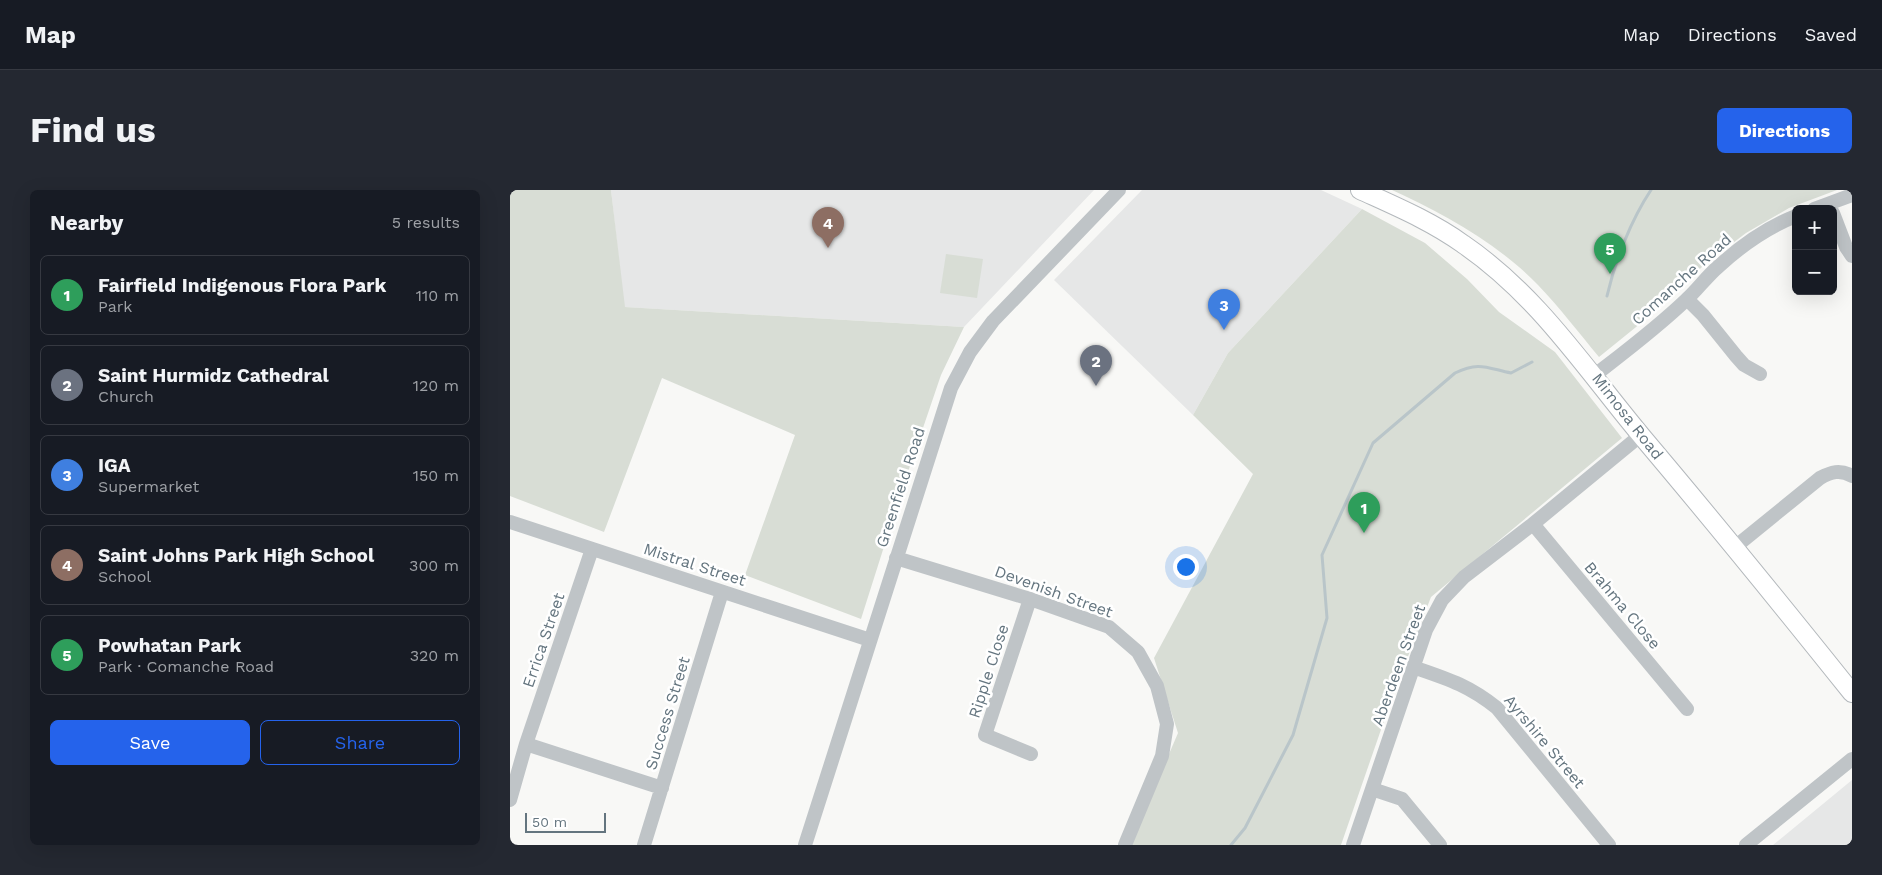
<!DOCTYPE html>
<meta charset="utf-8">
<style>
:root{--surface:#171b24;--page:#242831;--text:#f1f3f6;--muted:#9ea1a6;--line:#363941;--accent:#2563eb}
body{margin:0;font-family:"Work Sans",sans-serif;background:var(--page);color:var(--text)}
.controls{position:absolute;right:15px;top:15px;display:grid;overflow:hidden;border-radius:8px;box-shadow:0 5px 20px #0002}
.controls button{width:45px;height:45px;display:grid;place-items:center;padding:0;border:0;border-bottom:1px solid var(--line);background:var(--surface);color:var(--text);font:25px sans-serif}
.scale{position:absolute;left:15px;bottom:12px;width:81px;box-sizing:border-box;padding-left:5px;border:2px solid #64757f;border-top:0;font-size:14px;line-height:18px;white-space:nowrap;color:#64757f;-webkit-text-stroke:4px #fff;paint-order:stroke}
.you{position:absolute;left:675px;top:376px;width:18px;height:18px;margin:-12px;border:4px solid #fff;border-radius:50%;background:#1a73e8;box-shadow:0 0 0 8px #1a73e833}
.badge{display:grid;place-items:center;width:32px;height:32px;border-radius:50%;background:var(--accent);color:#fff;font-size:16px;font-weight:700}
.pin{position:absolute;translate:-50% -41px;filter:drop-shadow(0 1px 2px #0008)}
.pin::after{content:'';position:absolute;top:26px;width:18px;height:15px;background:inherit;clip-path:polygon(0 0,100% 0,50% 100%)}
.list{margin:0;padding:0;list-style:none}
h2{display:flex;justify-content:space-between;align-items:center;height:65px;margin:0;padding:0 20px;font-size:21px}
h2 small{font-size:16px;font-weight:400;color:var(--muted)}
.list li{display:grid;grid-template-columns:32px 1fr auto;gap:15px;align-items:center;box-sizing:border-box;height:80px;margin:0 10px 10px;padding:0 10px;border:1px solid var(--line);border-radius:8px}
.list b{display:block;font-size:19px;white-space:nowrap}
.list p{margin:0;font-size:16px;white-space:nowrap;color:var(--muted)}
.list em{font-size:16px;font-style:normal;color:var(--muted)}
.actions{display:flex;gap:10px;padding:15px 20px}
.actions a{flex:1;padding:11px 0;border:1px solid var(--accent);border-radius:8px;text-align:center;font-size:18px;color:var(--accent)}
.actions .main{background:var(--accent);color:#fff}
.map{position:relative;flex:none;width:1342px;height:655px;overflow:hidden;border-radius:8px}
header{display:flex;align-items:center;gap:30px;box-sizing:border-box;height:70px;padding:0 25px;background:var(--surface);border-bottom:1px solid var(--line)}
header strong{font-size:24px}
nav{display:flex;gap:28px;margin-inline-start:auto;font-size:18px}
.intro{display:flex;align-items:center;justify-content:space-between;box-sizing:border-box;height:120px;padding:0 30px}
h1{margin:0;font-size:35px}
.button{padding:12px 22px;border-radius:8px;background:var(--accent);color:#fff;font-size:18px;font-weight:700}
main{display:flex;gap:30px;padding:0 30px}
aside{flex:1;background:var(--surface);border-radius:8px;box-shadow:0 5px 20px #0002}
.map>svg:first-child{display:block}
</style>
<header>
<strong>Map</strong>
<nav><a>Map</a><a>Directions</a><a>Saved</a></nav>
</header>
<div class="intro"><h1>Find us</h1><a class="button">Directions</a></div>
<main>
<aside>
<h2>Nearby<small>5 results</small></h2>
<ul class="list">
<li><span class="badge" style="background:#2e9e5b">1</span><div><b>Fairfield Indigenous Flora Park</b><p>Park</p></div><em>110 m</em></li>
<li><span class="badge" style="background:#6b7280">2</span><div><b>Saint Hurmidz Cathedral</b><p>Church</p></div><em>120 m</em></li>
<li><span class="badge" style="background:#3f7fe0">3</span><div><b>IGA</b><p>Supermarket</p></div><em>150 m</em></li>
<li><span class="badge" style="background:#8d6e63">4</span><div><b>Saint Johns Park High School</b><p>School</p></div><em>300 m</em></li>
<li><span class="badge" style="background:#2e9e5b">5</span><div><b>Powhatan Park</b><p>Park · Comanche Road</p></div><em>320 m</em></li>
</ul>
<div class="actions"><a class="main">Save</a><a>Share</a></div>
</aside>
<div class="map">
<svg width="1342" height="655" viewBox="0 0 1342 655">
<rect width="100%" height="100%" fill="#f8f8f6"/>
<path fill="#e6e7e7" d="M101,0H584L454,137L114,117Z
M632,0H811L852,19L718,163L683,225L544,90Z
M1342,590V655H1263Z"/>
<path fill="#d8ddd5" d="M0,0H101L115,117L454,137L431,185L399,279L387,303L378,344L351,429L235,385L285,245L152,188L94,342L0,306Z
M882,0H1327L1279,18L1236,43L1194,75L1152,116L1089,167C1069,143 1050,118 1028,95C990,55 931,22 882,0Z
M852,19L915,53L957,89L989,122L1045,162L1112,248L921,407L883,505L831,655H620L668,543L644,468L743,284L683,225L718,163Z
M436,64L473,69L467,108L430,103Z"/>
<g fill="none" stroke-linecap="round" stroke-linejoin="round">
<path stroke="#b9c5c9" stroke-width="3" d="M1097,106C1105,71 1121,30 1141,0
M721,655L735,638L783,545L817,428L812,365L863,253L945,183C969,171 977,178 1001,183L1022,172"/>
<g stroke="#b3b8bc" stroke-width="20">
<path id="major" d="M850,0C885,16 921,31 953,54C1029,106 1076,180 1134,249C1205,333 1274,418 1342,503"/>
</g>
<path stroke="#bfc4c7" stroke-width="14" d="M1304,19L1342,5
M1323,23L1336,57L1342,66
M1177,109L1193,125L1226,166L1234,175L1250,184
M1085,185C1116,161 1148,137 1177,109C1188,99 1197,86 1209,76C1231,56 1258,37 1286,26
M0,332L360,450
M1023,334L1177,519
M1225,357L1310,288C1321,282 1330,279 1342,286
M386,368L520,409L599,437L628,462L647,496L657,534L652,566L615,655
M520,409L475,545L521,564
M903,477C938,489 958,495 987,518L1099,655
M16,554L152,598
M862,599L892,609L930,655
M0,610L16,554L82,359
M134,655L212,402
M295,655L441,198L460,162L483,131L609,0
M843,655L916,440L932,410L954,387L1023,334L1131,245
M1236,655L1342,569"/>
<use href="#major" stroke="#fff" stroke-width="18"/>
</g>
<g text-anchor="middle" stroke-width="5" stroke-linejoin="round" paint-order="stroke">
<g font-size="16" fill="#64757f" stroke="#fff">
<text transform="translate(1171 89) rotate(-42)" y="6">Comanche Road</text>
<text transform="translate(1118 226) rotate(52)" y="6">Mimosa Road</text>
<text transform="translate(390 297) rotate(-72)" y="6">Greenfield Road</text>
<text transform="translate(185 374) rotate(18)" y="6">Mistral Street</text>
<text transform="translate(544 401) rotate(20)" y="6">Devenish Street</text>
<text transform="translate(1113 415) rotate(50)" y="6">Brahma Close</text>
<text transform="translate(33 450) rotate(-71)" y="6">Errica Street</text>
<text transform="translate(888 475) rotate(-70)" y="6">Aberdeen Street</text>
<text transform="translate(478 481) rotate(-72)" y="6">Ripple Close</text>
<text transform="translate(157 523) rotate(-73)" y="6">Success Street</text>
<text transform="translate(1035 551) rotate(50)" y="6">Ayrshire Street</text>
</g>
</g>
</svg>
<div class="controls">
<button>+</button>
<button>−</button>
</div>
<div class="scale">50 m</div>
<div class="you"></div>
<div class="pin badge" style="left:854px;top:343px;background:#2e9e5b">1</div>
<div class="pin badge" style="left:586px;top:196px;background:#6b7280">2</div>
<div class="pin badge" style="left:714px;top:140px;background:#3f7fe0">3</div>
<div class="pin badge" style="left:318px;top:58px;background:#8d6e63">4</div>
<div class="pin badge" style="left:1100px;top:84px;background:#2e9e5b">5</div>
</div>
</main>
